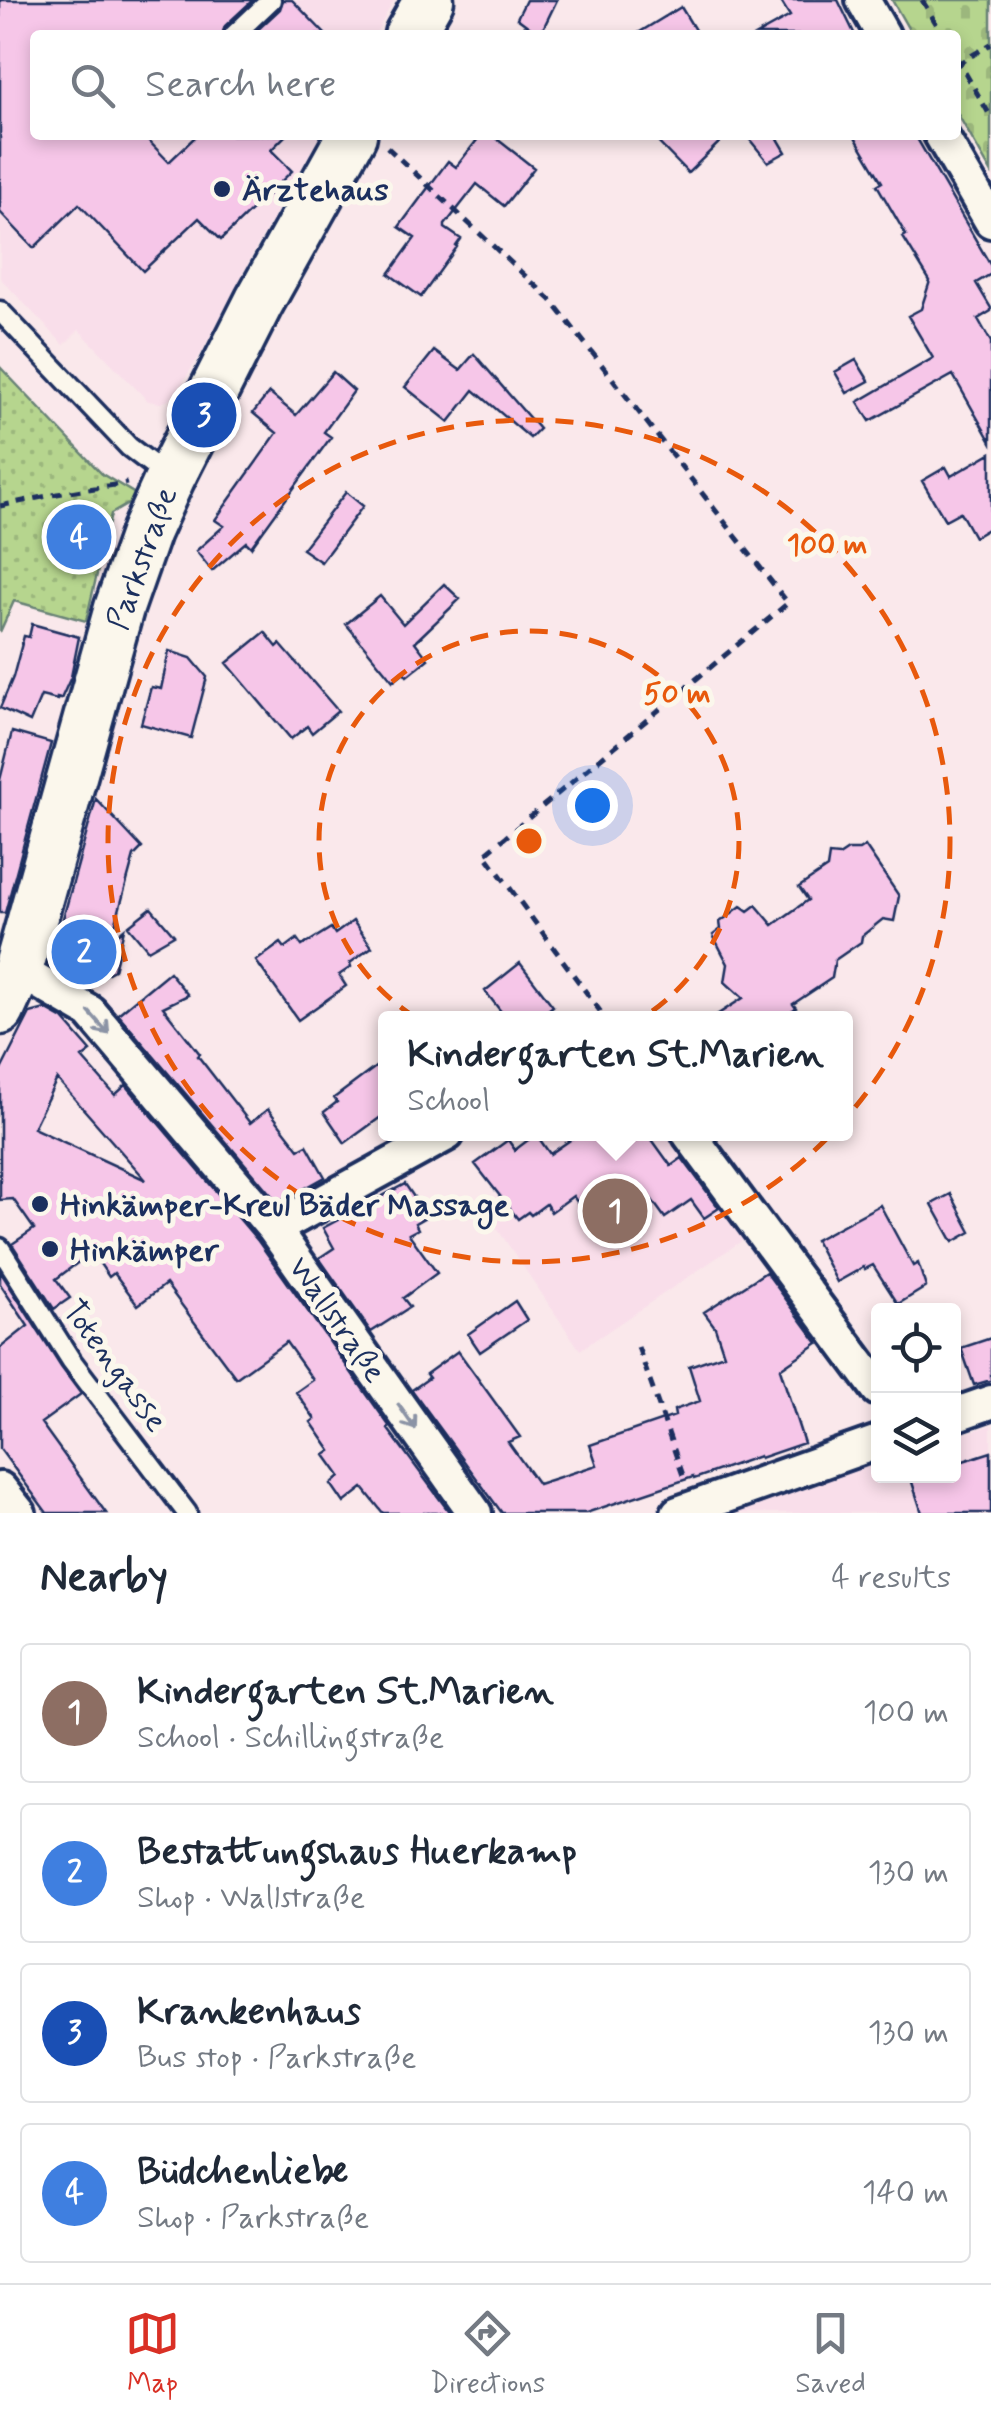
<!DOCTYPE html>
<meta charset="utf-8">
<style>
:root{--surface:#fff;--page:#f2f2f3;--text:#1f2937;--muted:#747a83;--line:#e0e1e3;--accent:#d93025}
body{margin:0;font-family:Mynerve,sans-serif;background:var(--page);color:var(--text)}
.controls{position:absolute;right:30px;bottom:30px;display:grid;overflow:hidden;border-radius:10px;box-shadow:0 5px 15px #0003}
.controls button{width:90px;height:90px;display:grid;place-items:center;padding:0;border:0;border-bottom:2px solid var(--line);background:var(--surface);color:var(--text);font:50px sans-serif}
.you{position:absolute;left:592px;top:805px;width:35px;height:35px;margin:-25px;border:8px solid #fff;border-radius:50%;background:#1a73e8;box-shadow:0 0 0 15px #1a73e833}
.badge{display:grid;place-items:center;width:65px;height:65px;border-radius:50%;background:var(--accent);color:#fff;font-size:32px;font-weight:700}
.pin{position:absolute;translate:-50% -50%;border:5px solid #fff;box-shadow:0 2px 10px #0006}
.popup{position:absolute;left:378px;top:1011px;width:475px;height:130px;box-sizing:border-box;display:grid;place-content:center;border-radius:10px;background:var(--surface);filter:drop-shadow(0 2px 8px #0005);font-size:32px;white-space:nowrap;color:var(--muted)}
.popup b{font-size:38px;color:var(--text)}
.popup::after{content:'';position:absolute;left:50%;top:100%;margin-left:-20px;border:20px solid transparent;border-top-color:var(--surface)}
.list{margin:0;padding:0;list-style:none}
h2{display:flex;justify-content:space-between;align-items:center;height:130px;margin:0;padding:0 40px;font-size:42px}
h2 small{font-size:32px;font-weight:400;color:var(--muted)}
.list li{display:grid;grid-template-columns:65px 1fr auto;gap:30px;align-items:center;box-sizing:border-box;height:140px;margin:0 20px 20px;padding:0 20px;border:2px solid var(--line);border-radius:10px}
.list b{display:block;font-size:38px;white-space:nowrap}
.list p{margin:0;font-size:32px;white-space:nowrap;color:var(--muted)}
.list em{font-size:32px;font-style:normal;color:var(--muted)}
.icon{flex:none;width:55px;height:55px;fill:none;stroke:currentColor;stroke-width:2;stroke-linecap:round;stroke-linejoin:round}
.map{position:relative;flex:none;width:991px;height:1513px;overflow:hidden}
.search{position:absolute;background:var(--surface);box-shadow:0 5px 15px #0003;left:30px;right:30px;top:30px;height:110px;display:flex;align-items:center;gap:25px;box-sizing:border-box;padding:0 35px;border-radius:10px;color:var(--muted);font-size:38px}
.sheet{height:770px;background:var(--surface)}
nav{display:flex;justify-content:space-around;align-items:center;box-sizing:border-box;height:140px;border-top:2px solid var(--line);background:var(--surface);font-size:28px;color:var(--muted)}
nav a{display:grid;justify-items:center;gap:5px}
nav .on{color:var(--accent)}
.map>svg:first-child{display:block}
</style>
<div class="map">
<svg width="991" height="1513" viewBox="0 0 991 1513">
<defs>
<pattern id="cemetery-stones" width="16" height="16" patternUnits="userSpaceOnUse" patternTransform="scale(2.5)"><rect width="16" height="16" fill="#b6d58e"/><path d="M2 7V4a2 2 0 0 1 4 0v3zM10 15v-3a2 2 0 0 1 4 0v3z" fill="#9cb77d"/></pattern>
<pattern id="park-dots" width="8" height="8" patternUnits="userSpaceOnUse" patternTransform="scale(2.5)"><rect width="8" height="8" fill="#b6d58e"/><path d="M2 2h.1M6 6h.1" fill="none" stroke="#9cb77d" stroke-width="1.8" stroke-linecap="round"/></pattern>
</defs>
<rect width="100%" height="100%" fill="#fae8eb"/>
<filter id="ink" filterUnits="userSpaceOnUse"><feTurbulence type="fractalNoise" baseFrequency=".01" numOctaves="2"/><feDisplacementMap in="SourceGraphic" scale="20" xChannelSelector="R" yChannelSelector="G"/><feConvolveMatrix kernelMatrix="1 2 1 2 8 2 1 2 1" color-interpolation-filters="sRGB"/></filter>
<g filter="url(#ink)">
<path fill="#f9deea" d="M0,0H394L375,35H35V135H320L256,248L202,352L174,396L167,401L160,403L148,401L79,330L64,345L0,278Z
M534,1134H675L749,1236L580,1350L490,1218L560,1168Z
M991,1425V1513H732L878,1463V1476H954V1437Z"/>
<path fill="url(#cemetery-stones)" stroke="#688276" stroke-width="2.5" d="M892,0H991V172L956,111V35H912Z"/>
<path fill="url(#park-dots)" stroke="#688276" stroke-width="2.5" d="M0,367L102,474L140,497L111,514L86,621L14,601L0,632Z"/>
<path fill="#f6c6e8" stroke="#1b2f5e" stroke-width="2.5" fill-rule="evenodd" d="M0,0H253L225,26L222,35H35V135H143L169,162L197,135H286L271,150L292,171L221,240L199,218L143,271L79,204L34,248L0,212Z
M283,0H292L326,35H252L280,9Z
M526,0H557L540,35L517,18Z
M780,0H838L855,35H756L790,16Z
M681,7L698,35H635Z
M481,135H492L534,168L504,206L477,184L445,225V228L461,239L456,246L457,247L421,297L389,274L415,238L399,227L448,161L456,167Z
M651,135H727L688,173Z
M746,135H776L786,152L768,162Z
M854,135H915L991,266V274L976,283L991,308V311L978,319L991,342V442L953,375L870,421L858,402L933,358L908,316L921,309L930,281L903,237L906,235L877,185L882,182Z
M434,351L460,370L474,354L539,429L530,438L474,390L449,422L405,387Z
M856,360L869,381L847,393L835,372Z
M333,372L354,391L324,432L331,437L251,547L246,542L212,571L196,551L224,526L215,520L277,433L253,413L269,393L296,415Z
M991,453V527L974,537L960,512L945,520L922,481L946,467L951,476Z
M346,492L363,506L321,562L302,549Z
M444,584L460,599L415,642L428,659L407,676L404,672L393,681L346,624L380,596L403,624Z
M32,624L79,637L71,677L61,699L57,698V700L41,696L30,722L0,708L13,677L24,636L29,637Z
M265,632L277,647L280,644L338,711L312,733L307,726L291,739L227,663Z
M169,651L191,658L207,677L191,738L141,724L151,687L161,689Z
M12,732L51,743L5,913H0V780Z
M96,799L142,848L134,856L111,940L124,929L114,970L88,984L78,982L50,966Z
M865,846L899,896L894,921L883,919L862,936L861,942L835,960L832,978L793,1004L796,1008L780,1018H712L743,998L725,982L728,964L713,935L721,929L720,922L741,906L748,911L756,905L773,925L808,900L799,887L827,868L829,855L839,856L848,850H859Z
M151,908L174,935L148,950L128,926Z
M353,921L372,947L350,963L351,967L339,975L346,986L298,1020L256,961L281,943L285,948L297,939L302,946L331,928L335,934Z
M520,963L553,1006L538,1018H506L485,991Z
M169,972L188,995L163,1007L200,1054L198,1056L250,1123L268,1109L299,1149L307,1145L325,1177L284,1200L273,1197L118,1014Z
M45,1009L63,1019L91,1051L82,1058L115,1095L126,1085L258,1241L390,1427L388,1429L450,1513H383L363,1488L344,1503L331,1484L340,1476L325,1455L331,1451L311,1422L315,1419L296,1392L313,1380L286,1342L236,1378L166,1284L138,1305L114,1273L109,1277L92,1252L56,1279L70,1298L54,1309L12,1244L34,1229L13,1199L0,1200V1072L30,1013ZM57,1079L146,1180L33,1128Z
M385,1060V1114L345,1143L324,1112L337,1102L334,1098Z
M536,1134L550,1154L579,1134H648L671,1166L682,1158L719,1208L704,1218L691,1200L665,1218L652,1200L601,1236L573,1196L551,1212L546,1204L531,1215L528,1212L518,1219L475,1164L508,1140L515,1150Z
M405,1184L427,1216L415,1223L418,1229L409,1234L437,1273L403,1298L410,1307L371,1332L319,1258L334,1248L323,1228Z
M951,1194L971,1232L953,1242L932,1204Z
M880,1205L913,1266L918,1263L926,1287L898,1304L873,1265L865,1269L864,1267L837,1282L815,1240Z
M0,1271L61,1367L81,1394L41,1423L106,1513H47L0,1449V1348L28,1326L0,1284Z
M766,1272L818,1343L780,1369L804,1443L760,1458L759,1456L694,1479L693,1477L586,1513H502L412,1390L429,1378L426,1374L458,1351L520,1437L508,1442L538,1484L597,1465L590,1445L675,1416L674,1410L700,1401L689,1366L724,1354L715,1327L704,1312Z
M515,1301L527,1320L480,1352L468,1334Z
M991,1338V1380L974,1385L961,1348Z
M991,1452V1513H922L910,1476H954V1464Z"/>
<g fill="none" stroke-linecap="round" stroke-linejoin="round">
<g stroke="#1b2f5e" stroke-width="25">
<path id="lane" d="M234,35L271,0
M0,311L129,447L170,478
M0,1248L71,1360L187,1513"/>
</g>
<g stroke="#1b2f5e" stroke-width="40">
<path id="street" d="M863,0L883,35
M941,135L991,221
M18,970L90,1012L274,1229L475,1513
M689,1134L878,1389
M274,1229L447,1134
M954,1415L991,1402
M0,1489L19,1513
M678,1513L878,1442"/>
</g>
<g stroke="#1b2f5e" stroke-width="55">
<path id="secondary" d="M409,35L429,0
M0,1010L18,970L119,608L146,531L170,478L259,302L352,135"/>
</g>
<path stroke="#1b2f5e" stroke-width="5" stroke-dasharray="10 8" stroke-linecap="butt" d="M922,0L943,35
M956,57L991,117
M956,65L991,44
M387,147L551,300L788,603L485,854L605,1018
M0,506L57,494L127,483
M638,1347L685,1481
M114,1371L120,1381L118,1383"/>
<use href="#lane" stroke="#fbf7ec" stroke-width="18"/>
<use href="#street" stroke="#fbf7ec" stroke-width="32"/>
<use href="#secondary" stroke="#fbf7ec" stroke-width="48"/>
</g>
<defs><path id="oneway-shaft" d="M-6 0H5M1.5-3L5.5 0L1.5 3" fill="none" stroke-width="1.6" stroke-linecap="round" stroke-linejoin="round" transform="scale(2.5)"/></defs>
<g stroke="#8b93a5">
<use href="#oneway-shaft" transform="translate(99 1023) rotate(48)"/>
<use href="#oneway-shaft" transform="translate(407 1417) rotate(55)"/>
</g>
</g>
<g fill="none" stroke="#e8590c" stroke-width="5" stroke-dasharray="18 12">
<circle cx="529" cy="841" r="210"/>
<circle cx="529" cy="841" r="421"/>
</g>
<g fill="#1b2f5e" stroke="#fbf7ec" stroke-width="4">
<circle cx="222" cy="189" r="10"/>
<circle cx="40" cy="1204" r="10"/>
<circle cx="50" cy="1249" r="10"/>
</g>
<g text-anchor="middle" stroke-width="10" stroke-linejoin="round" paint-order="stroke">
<g font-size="32" font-weight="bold" fill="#1b2f5e" stroke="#fbf7ec" text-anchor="start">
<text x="242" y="200">Ärztehaus</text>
<text x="60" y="1215">Hinkämper-Kreul Bäder Massage</text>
<text x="70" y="1260">Hinkämper</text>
</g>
<g font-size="32" fill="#1b2f5e" stroke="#fbf7ec">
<text transform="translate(141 558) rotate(-70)" y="11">Parkstraße</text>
<text transform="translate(338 1319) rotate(55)" y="11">Wallstraße</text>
<text transform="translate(116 1365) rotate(54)" y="11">Totengasse</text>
</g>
</g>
<circle cx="529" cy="841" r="15" fill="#e8590c" stroke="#fbf7ec" stroke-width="5"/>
<g font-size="30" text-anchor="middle" font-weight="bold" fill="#e8590c" stroke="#fbf7ec" stroke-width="10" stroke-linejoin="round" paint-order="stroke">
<text x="827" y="554">100 m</text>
<text x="677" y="703">50 m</text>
</g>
</svg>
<div class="controls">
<button><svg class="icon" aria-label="locate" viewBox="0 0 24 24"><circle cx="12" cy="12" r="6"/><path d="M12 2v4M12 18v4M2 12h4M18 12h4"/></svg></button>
<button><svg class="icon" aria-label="layers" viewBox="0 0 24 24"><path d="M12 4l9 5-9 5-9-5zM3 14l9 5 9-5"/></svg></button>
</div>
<div class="you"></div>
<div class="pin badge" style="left:615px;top:1211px;background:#8d6e63">1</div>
<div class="popup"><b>Kindergarten St.Marien</b>School</div>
<div class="pin badge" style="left:84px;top:952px;background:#3f7fe0">2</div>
<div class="pin badge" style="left:204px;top:415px;background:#1a4fb4">3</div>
<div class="pin badge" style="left:79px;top:537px;background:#3f7fe0">4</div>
<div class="search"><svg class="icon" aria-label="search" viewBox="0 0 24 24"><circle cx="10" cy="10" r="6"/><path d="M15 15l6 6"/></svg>Search here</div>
</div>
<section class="sheet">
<h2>Nearby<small>4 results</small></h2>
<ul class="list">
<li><span class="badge" style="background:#8d6e63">1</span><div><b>Kindergarten St.Marien</b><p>School · Schillingstraße</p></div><em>100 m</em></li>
<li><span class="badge" style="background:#3f7fe0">2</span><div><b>Bestattungshaus Huerkamp</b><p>Shop · Wallstraße</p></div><em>130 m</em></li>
<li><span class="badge" style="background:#1a4fb4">3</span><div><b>Krankenhaus</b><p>Bus stop · Parkstraße</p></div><em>130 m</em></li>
<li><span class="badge" style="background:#3f7fe0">4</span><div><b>Büdchenliebe</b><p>Shop · Parkstraße</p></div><em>140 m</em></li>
</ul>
</section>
<nav>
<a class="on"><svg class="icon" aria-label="map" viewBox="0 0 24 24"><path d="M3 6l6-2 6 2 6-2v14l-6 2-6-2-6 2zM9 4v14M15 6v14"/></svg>Map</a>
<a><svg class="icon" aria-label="directions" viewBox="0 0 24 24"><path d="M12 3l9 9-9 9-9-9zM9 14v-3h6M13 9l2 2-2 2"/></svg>Directions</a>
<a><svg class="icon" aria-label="saved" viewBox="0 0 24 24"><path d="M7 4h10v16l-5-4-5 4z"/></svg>Saved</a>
</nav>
